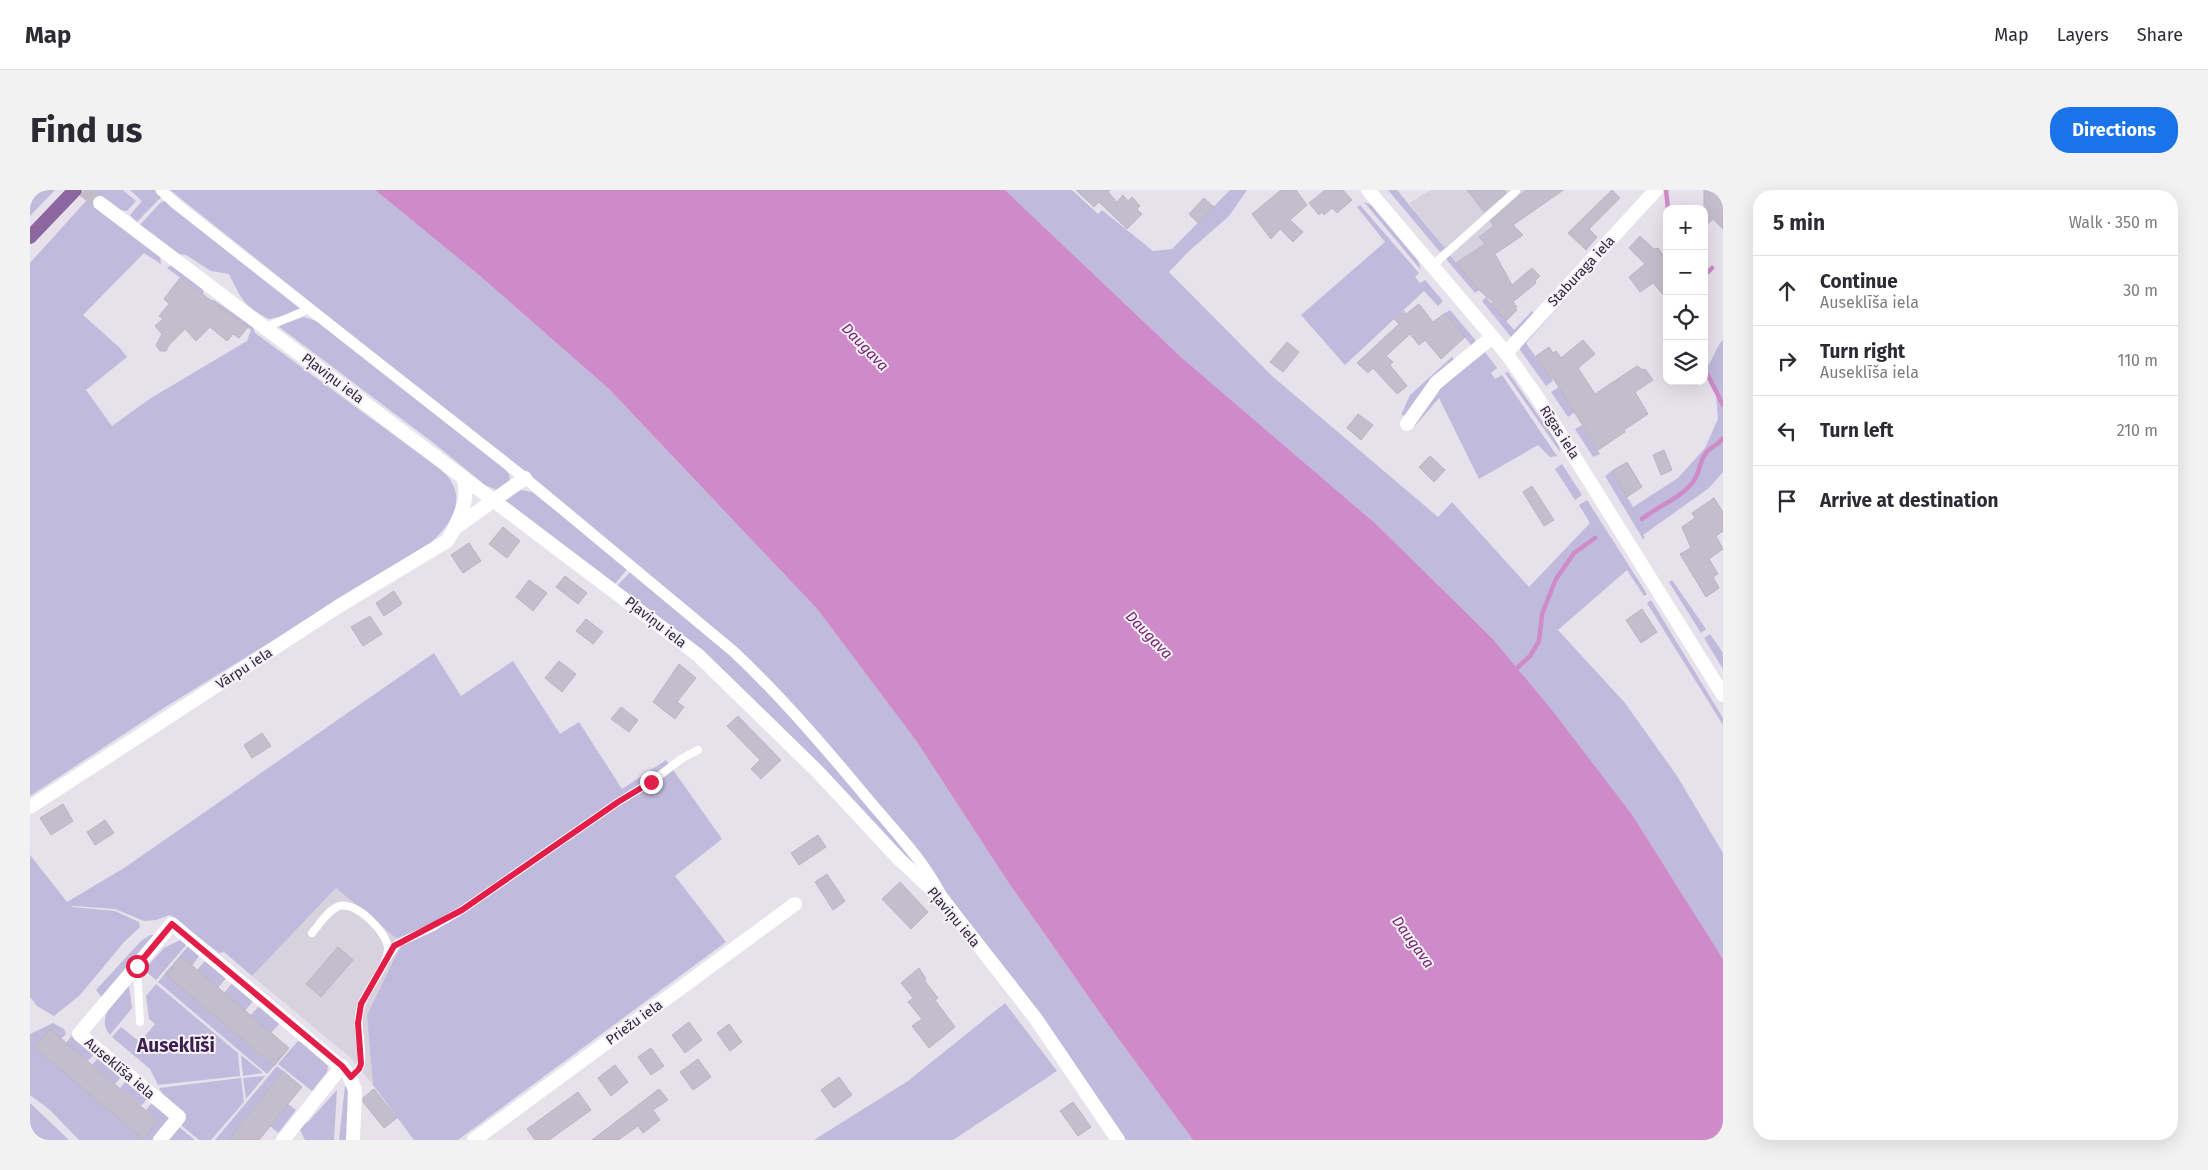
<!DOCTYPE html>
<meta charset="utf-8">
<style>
:root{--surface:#fff;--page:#f2f2f3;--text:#2b2b33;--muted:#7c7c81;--line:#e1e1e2;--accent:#1a73e8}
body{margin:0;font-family:"Fira Sans",sans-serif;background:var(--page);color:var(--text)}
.controls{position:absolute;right:15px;top:15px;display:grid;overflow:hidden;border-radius:10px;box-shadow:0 5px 20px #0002}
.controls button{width:45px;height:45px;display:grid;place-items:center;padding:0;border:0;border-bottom:1px solid var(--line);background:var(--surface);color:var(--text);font:25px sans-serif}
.stop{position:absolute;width:15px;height:15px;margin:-11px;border:4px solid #e11d48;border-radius:50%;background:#fff}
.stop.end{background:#e11d48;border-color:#fff;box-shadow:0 1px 5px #0008}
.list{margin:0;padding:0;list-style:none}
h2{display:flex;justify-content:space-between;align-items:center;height:65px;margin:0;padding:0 20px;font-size:21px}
h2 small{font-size:16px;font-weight:400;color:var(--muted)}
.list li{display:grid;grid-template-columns:32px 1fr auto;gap:15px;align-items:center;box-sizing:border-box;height:70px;padding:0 20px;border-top:1px solid var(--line)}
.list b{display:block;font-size:19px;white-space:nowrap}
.list p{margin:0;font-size:16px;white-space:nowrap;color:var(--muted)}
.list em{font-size:16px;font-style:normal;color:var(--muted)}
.icon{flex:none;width:28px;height:28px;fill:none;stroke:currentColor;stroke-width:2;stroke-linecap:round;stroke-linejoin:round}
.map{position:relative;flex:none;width:1693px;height:950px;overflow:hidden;border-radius:20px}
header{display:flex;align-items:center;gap:30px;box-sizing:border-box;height:70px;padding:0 25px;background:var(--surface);border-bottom:1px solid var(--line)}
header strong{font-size:24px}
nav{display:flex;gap:28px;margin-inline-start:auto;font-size:18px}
.intro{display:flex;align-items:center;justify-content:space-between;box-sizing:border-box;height:120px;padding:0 30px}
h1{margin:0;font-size:35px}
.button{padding:12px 22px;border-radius:20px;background:var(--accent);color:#fff;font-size:18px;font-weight:700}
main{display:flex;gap:30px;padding:0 30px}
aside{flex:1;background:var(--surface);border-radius:20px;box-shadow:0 5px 20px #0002}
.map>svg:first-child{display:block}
</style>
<header>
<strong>Map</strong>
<nav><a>Map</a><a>Layers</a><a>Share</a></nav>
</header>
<div class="intro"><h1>Find us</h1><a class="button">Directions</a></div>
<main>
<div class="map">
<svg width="1693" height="950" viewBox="0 0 1693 950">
<rect width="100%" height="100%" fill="#e6e1eb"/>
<path fill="#d8d2df" d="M1401,0H1535L1427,73L1379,13Z
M306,698L372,753L338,827L343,895L323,870L222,786Z"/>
<path fill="#c0badc" d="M0,0H25L0,26Z
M66,0H93L106,11L97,21L90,20L75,10L72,22L130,66L131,74L114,63L53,125L90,158L97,167L56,200L82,236L121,208L217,151L221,140L181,110H184L223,137L225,143L410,279C414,283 419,287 421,291C436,315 416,340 399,354L132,519L0,606V73Z
M100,0H128L134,6L128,10L107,32L100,25L112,11Z
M140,0H345L450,86L579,199L788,420L887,552L976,689L1079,836L1163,950H1096L891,667L749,501L516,300Z
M975,0H1042L1068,24L1072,20L1123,61L1142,59L1200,0H1217L1199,26L1158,62L1139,82L1242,186L1408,327L1422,312L1499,397L1560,333L1549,315L1557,310L1617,404L1614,406L1597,380L1528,440L1595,513L1647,586L1693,663V769L1603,626L1461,447L1346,334L1151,167Z
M1358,0H1367L1415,58L1410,62Z
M135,11L139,13L272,118L258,125L239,129C212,115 212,109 199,84L181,81L156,65L146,64L109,36L131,12Z
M1334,12L1341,15L1388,71L1391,80Z
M1330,15L1389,83L1385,87L1390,93L1395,90L1413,111L1408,116L1394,101L1315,175L1271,125L1355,52L1327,17Z
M1420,65L1449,100L1445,103L1416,69Z
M1572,68L1496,153L1523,191L1516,196L1490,160L1491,156Z
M140,76H142L172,98L174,105L137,78Z
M1456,107L1484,140L1502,121L1505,125L1481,147L1452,111Z
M1420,120L1446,151L1442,156L1415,123Z
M274,127L289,132L472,276L479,284L480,291L469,301L455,295L405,254L248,136Z
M1693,150V282L1679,298L1613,345L1615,348L1613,349L1575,286L1582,281L1603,317L1648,288L1675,258L1688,229L1686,205L1674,183V179C1683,173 1684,159 1693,150Z
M1455,162L1467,178L1461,183L1465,189L1472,185L1527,266L1520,267L1508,255L1449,289L1409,208L1385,236L1384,232L1400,206Z
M1422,167L1425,170L1376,226L1371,225L1380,205Z
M1478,182L1529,255L1530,262L1475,183Z
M1529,197L1545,222L1538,227L1521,202Z
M1552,235L1570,264L1563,267L1545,239Z
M1532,274L1552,305L1545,310L1525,279Z
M491,300L502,302L598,378L585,394L477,312L475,310L480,305Z
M601,381L708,470L791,559L897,689L587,396Z
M1642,390L1676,439L1671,443L1639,392Z
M1621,410L1693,528V535L1617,413Z
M1680,444L1693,463V479L1674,448Z
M404,463L431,506L483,471L530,544L549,532L592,599L636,570L692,649L645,686L696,752L428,950H384L343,895L337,825L372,753L306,698L222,786L194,762L189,763L140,725L126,730L114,731L85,719L43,716L42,717L85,721L109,732L110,737L94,752L50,805L24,826L7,816L0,807V665L37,712L94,678Z
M120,745H125L72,807L66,800L111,751Z
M150,750L157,754L126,790L114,780L134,758Z
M158,756L169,766L162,776L150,767L136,784L244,876L237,884L128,792Z
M175,771L196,788L188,798L167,780Z
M202,793L223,811L215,821L194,803Z
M126,794L208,863L210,886L128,895L120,879L82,847L91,837L110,852L125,834L119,829L116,806Z
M99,796L102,818L80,845C65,828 86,807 99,796Z
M975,813L1027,881L923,950H784L878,891Z
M229,816L250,833L241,843L220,826Z
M23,833L34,839L36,844L31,849L19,840L5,858L113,948L128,931L116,920L122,913L140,929L125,950H49L20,920L0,905V844Z
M42,845L64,864L58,871L36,853Z
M268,851L271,852L298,876L297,882L282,901L248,874Z
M211,865L233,883L213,886Z
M68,868L91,887L85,894L62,875Z
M247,876L253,881L199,950H185Z
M235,886L216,909L213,888Z
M211,888L214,912L181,950H169L151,935L152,921L132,903L129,898Z
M96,891L117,909L111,916L90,898Z
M315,896H320L317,950H309Z
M307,900L304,950H275L269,938L279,931Z
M0,913L39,950H0Z
M258,914L266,920L248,943L240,936Z
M149,937L165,950H136Z"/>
<path fill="#cf8aca" d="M345,0H975L1151,167L1346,334L1461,447L1521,519L1603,626L1693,769V950H1163L1079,836L976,689L887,552L788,420L579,199L450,86Z"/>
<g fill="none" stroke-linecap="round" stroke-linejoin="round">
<path stroke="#cf8aca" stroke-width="4.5" d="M1636,0L1638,19
M1674,86L1682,78
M1674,178L1693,215
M1612,329C1628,316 1651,308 1663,292C1670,283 1669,272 1676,263C1681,256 1688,256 1693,248
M1487,478L1500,466L1509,451L1512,424L1526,389L1544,363L1565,348"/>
</g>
<path fill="#c4bdcc" stroke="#bcb3c4" d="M1046,0H1080L1078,2L1087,12L1093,5L1098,11L1102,7L1110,16L1107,19L1112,24L1097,39L1069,12L1064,17Z
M1251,0H1266L1277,15L1260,30L1273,42L1263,52L1250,39L1241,49L1222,24Z
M1295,0H1313L1322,10L1307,23L1302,18L1294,25L1292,22L1289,25L1279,13Z
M1437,0H1474L1476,3L1454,22Z
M1496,0H1533L1483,35L1493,45L1465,64L1482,95L1502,78L1510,86L1505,91L1506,93L1483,112L1487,117L1485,119L1487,120L1476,131L1461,114L1463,112L1449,100L1426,73L1455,54L1449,47L1464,36L1460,31Z
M1582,0L1590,8L1559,39L1567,47L1556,60L1538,43Z
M1674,0H1693V39L1683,29L1674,38Z
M1174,8L1184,17L1168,33L1159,24Z
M1610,46L1624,59L1628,58L1637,70V109L1623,93L1610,102L1599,87L1615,74L1599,58Z
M150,88L218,137L209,148L203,144L197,151L180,137L166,151L155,139L139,155L136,161H130L126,155L132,144L125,136L133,129L129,126L139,114L134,109Z
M1389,114L1403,132L1415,123L1435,147L1411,169L1395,150L1389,155L1380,144L1356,166L1363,172L1360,175L1377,196L1367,204L1343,178L1338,183L1327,173L1369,134L1364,129L1374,121L1376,124Z
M1553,150L1565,164L1548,178L1565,204L1607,176L1613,180L1615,179L1623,190L1605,202L1618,224L1594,240L1595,242L1568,260L1523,188L1521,189L1506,166L1519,157L1523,163L1526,161L1531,168Z
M1257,152L1269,162L1253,182L1240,172Z
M1328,224L1343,235L1331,250L1317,238Z
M1634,260L1642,280L1631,285L1623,265Z
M1400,266L1415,280L1404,292L1389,277Z
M1597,272L1612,297L1597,307L1582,281Z
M1502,296L1524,330L1514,336L1493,302Z
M1684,308L1693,322V341L1686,346L1693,359L1679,369L1688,384L1683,387L1689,398L1676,407L1650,364L1661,358L1652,337L1665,328L1662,323Z
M473,337L490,351L477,368L459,354Z
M439,353L451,371L433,383L421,365Z
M535,386L557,403L548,414L526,397Z
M499,390L517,403L503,421L486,407Z
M364,401L372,414L354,426L346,413Z
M1612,419L1627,442L1611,453L1596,430Z
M340,426L352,444L333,456L321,437Z
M556,429L573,442L563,454L546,441Z
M529,471L546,484L532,502L515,488Z
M649,474L666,488L647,512L654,517L645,529L623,512Z
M591,517L608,530L599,542L581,529Z
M708,526L751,570L731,589L721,579L730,570L697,536Z
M232,543L241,556L222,568L214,555Z
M33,614L43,631L21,645L10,628Z
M75,630L84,643L65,655L57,642Z
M788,645L796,657L769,675L761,663Z
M797,684L815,711L803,720L785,692Z
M870,692L898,722L881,739L852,709Z
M308,757L323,770L291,807L276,794Z
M151,766L259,858L244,876L135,784Z
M889,778L896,789L894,790L908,808L905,810L925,837L899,858L882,836L892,829L878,812L883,808L871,793Z
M659,832L672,850L655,863L642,845Z
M699,834L712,852L700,861L687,843Z
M20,839L128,931L113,949L4,857Z
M621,858L634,876L621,885L608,867Z
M668,869L681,887L663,900L650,882Z
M585,875L598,892L581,906L568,888Z
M253,881L272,897L258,914L229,950H199Z
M809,887L822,905L804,918L791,900Z
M344,899L367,928L354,938L333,912V908Z
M629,899L638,910L623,920L630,930L613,943L608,936L588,950H562Z
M548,902L561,920L519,950H505L497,939Z
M1043,912L1061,937L1048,946L1030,921Z"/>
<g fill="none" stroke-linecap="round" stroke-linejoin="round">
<path stroke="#c2bbc8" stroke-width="14" stroke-dasharray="14 7" stroke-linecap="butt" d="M54,0L70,13"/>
<path stroke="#fff" stroke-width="8" d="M1402,76L1486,1L1485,0
M236,137L279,119
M282,743C289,735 298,720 309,716C326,711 357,742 358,758C359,774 338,797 332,813C324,833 333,853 331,874L329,879L321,887
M356,770L368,753L403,737L432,720L588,612L621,592L651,569L668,560
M107,776L110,832"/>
<path stroke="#fff" stroke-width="11" d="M131,0L146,14L495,288L703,461C753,508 798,561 842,614C866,642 894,671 911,705"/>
<path stroke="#fff" stroke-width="14" d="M70,13L668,465L788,582L869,669L913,710L1006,829L1088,950
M1476,163L1626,0
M1377,234L1406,193L1462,147
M425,337C433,321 439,305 433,287
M0,617L309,416L417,351L425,338L495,288
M130,950L149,927L49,844L142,734L318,883L325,900L323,950
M253,950L312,876
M444,950L765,714"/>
<path stroke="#fff" stroke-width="14" d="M1338,0L1476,163L1507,207L1693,505"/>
<path stroke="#8c669f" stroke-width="14" d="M0,47L45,0"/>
</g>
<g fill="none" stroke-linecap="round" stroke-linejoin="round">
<path stroke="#e11d48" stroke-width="6" d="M107,776L142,734L312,876L321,887L329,879L331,874L328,833L331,814L364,756L432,720L588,612L621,592"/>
</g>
<g text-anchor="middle" stroke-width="4" stroke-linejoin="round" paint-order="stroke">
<g font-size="14" fill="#32223b" stroke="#f4f1f8">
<text transform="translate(1551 81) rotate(-47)" y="5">Staburaga iela</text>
<text transform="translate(303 188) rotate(37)" y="5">Pļaviņu iela</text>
<text transform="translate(1530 242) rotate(57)" y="5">Rīgas iela</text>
<text transform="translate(626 432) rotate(38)" y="5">Pļaviņu iela</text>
<text transform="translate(214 478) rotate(-33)" y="5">Vārpu iela</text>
<text transform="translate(924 727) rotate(50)" y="5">Pļaviņu iela</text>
<text transform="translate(604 832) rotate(-36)" y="5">Priežu iela</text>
<text transform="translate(90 878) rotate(40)" y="5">Auseklīša iela</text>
</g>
<g font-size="15" font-style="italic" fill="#751e6e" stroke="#f4f1f8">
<text transform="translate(835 157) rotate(46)" y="5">Daugava</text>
<text transform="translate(1119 445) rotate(46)" y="5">Daugava</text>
<text transform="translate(1383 752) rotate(54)" y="5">Daugava</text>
</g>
<g font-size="19" font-weight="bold" fill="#3d1e4d" stroke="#f4f1f8">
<text x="146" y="862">Auseklīši</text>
</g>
</g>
</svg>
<div class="controls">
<button>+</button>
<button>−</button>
<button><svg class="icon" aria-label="locate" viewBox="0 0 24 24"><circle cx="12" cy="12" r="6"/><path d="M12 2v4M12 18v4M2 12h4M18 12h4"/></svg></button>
<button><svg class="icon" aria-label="layers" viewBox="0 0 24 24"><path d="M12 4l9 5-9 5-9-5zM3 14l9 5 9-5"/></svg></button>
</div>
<div class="stop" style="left:107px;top:776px"></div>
<div class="stop end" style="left:621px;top:592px"></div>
</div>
<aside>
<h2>5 min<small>Walk · 350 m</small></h2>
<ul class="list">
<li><svg class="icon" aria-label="ahead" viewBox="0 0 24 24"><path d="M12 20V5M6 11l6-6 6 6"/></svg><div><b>Continue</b><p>Auseklīša iela</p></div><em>30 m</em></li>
<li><svg class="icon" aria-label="right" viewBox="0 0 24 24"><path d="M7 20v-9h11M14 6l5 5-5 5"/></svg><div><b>Turn right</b><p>Auseklīša iela</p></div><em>110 m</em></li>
<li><svg class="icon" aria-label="left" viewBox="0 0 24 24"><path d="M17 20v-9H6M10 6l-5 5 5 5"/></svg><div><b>Turn left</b></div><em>210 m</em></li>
<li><svg class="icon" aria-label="arrive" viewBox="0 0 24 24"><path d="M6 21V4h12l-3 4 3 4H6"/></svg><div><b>Arrive at destination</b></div></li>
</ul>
</aside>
</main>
